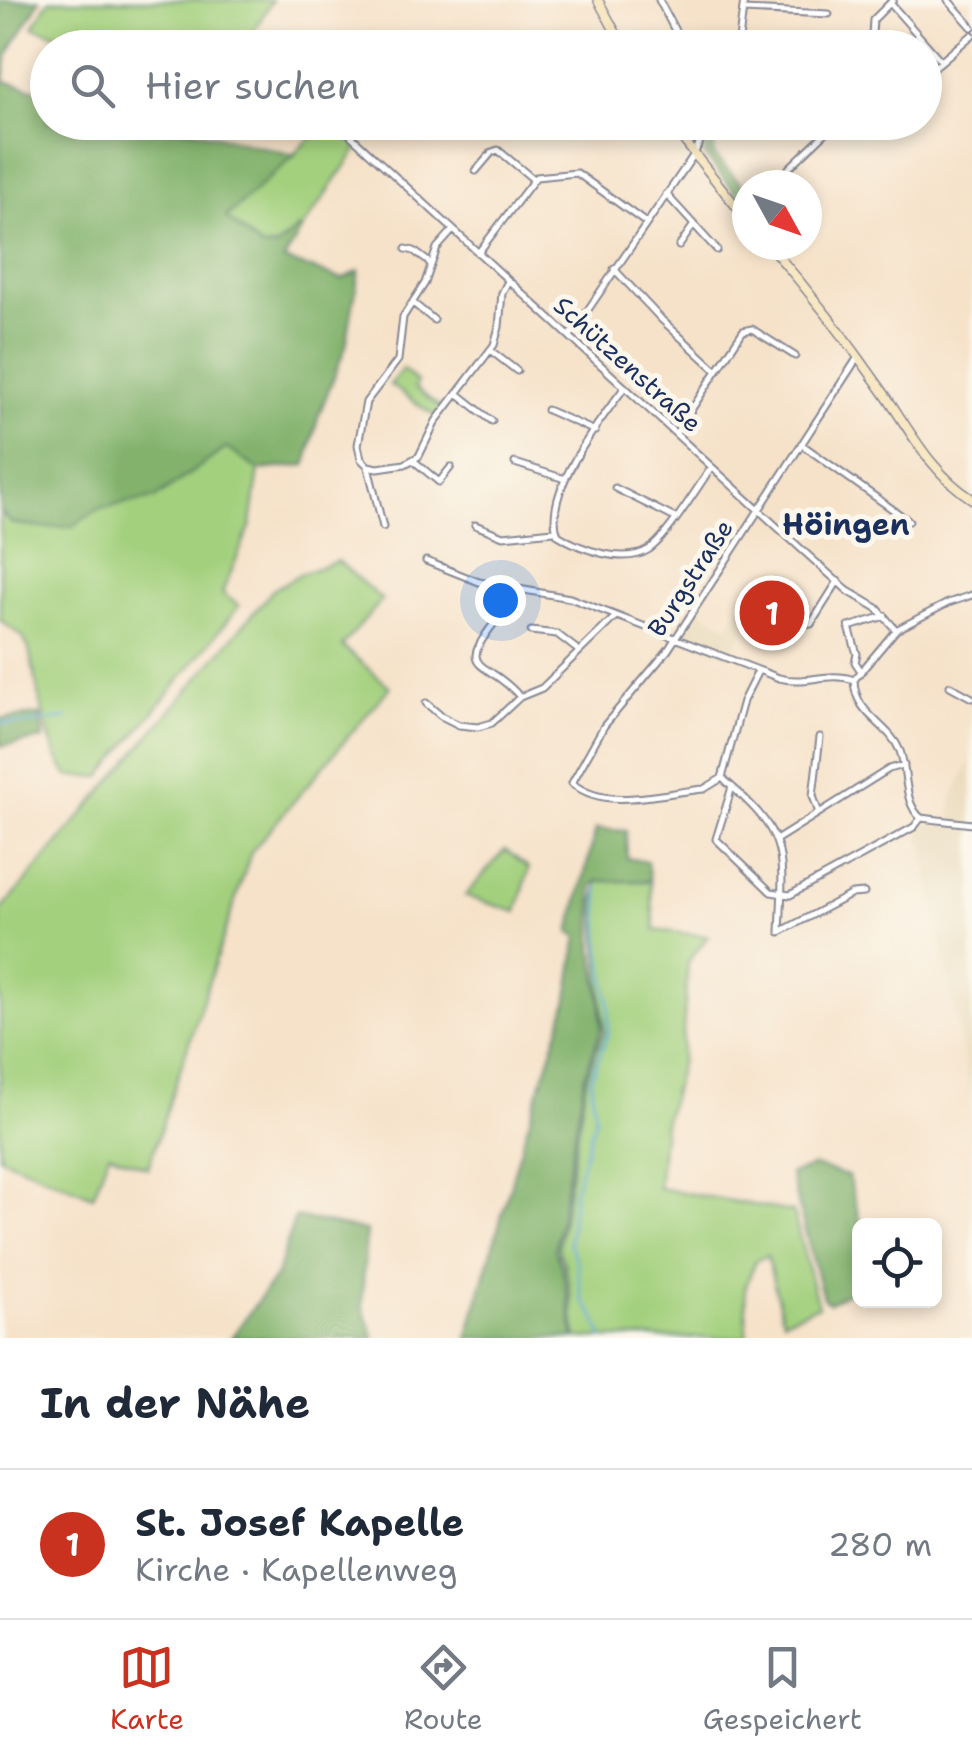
<!DOCTYPE html>
<html lang="de">
<meta charset="utf-8">
<style>
:root{--surface:#fff;--page:#f6f6f7;--text:#1f2937;--muted:#747a83;--line:#e0e1e3;--accent:#c8321e}
body{margin:0;font-family:"Shantell Sans",sans-serif;background:var(--page);color:var(--text)}
.controls{position:absolute;right:30px;bottom:30px;display:grid;overflow:hidden;border-radius:15px;box-shadow:0 5px 15px #0003}
.controls button{width:90px;height:90px;display:grid;place-items:center;padding:0;border:0;border-bottom:2px solid var(--line);background:var(--surface);color:var(--text);font:50px sans-serif}
.compass{position:absolute;left:732px;top:170px;width:90px;height:90px;border-radius:50%;background:var(--surface);box-shadow:0 5px 15px #0003;rotate:130deg}
.you{position:absolute;left:500px;top:600px;width:35px;height:35px;margin:-25px;border:8px solid #fff;border-radius:50%;background:#1a73e8;box-shadow:0 0 0 15px #1a73e833}
.badge{display:grid;place-items:center;width:65px;height:65px;border-radius:50%;background:var(--accent);color:#fff;font-size:32px;font-weight:700}
.pin{position:absolute;translate:-50% -50%;border:5px solid #fff;box-shadow:0 2px 10px #0006}
.list{margin:0;padding:0;list-style:none}
h2{display:flex;justify-content:space-between;align-items:center;height:130px;margin:0;padding:0 40px;font-size:42px}
h2 small{font-size:32px;font-weight:400;color:var(--muted)}
.list li{display:grid;grid-template-columns:65px 1fr auto;gap:30px;align-items:center;box-sizing:border-box;height:150px;padding:0 40px;border-top:2px solid var(--line)}
.list b{display:block;font-size:38px;white-space:nowrap}
.list p{margin:0;font-size:32px;white-space:nowrap;color:var(--muted)}
.list em{font-size:32px;font-style:normal;color:var(--muted)}
.icon{flex:none;width:55px;height:55px;fill:none;stroke:currentColor;stroke-width:2;stroke-linecap:round;stroke-linejoin:round}
.map{position:relative;flex:none;width:972px;height:1338px;overflow:hidden}
.search{position:absolute;background:var(--surface);box-shadow:0 5px 15px #0003;left:30px;right:30px;top:30px;height:110px;display:flex;align-items:center;gap:25px;box-sizing:border-box;padding:0 35px;border-radius:55px;color:var(--muted);font-size:38px}
.sheet{height:280px;background:var(--surface)}
nav{display:flex;justify-content:space-around;align-items:center;box-sizing:border-box;height:140px;border-top:2px solid var(--line);background:var(--surface);font-size:28px;color:var(--muted)}
nav a{display:grid;justify-items:center;gap:5px}
nav .on{color:var(--accent)}
.map>svg:first-child{display:block}
</style>
<div class="map">
<svg width="972" height="1338" viewBox="0 0 972 1338">
<rect width="100%" height="100%" fill="#fbf7ec"/>
<filter id="ink" filterUnits="userSpaceOnUse"><feTurbulence type="fractalNoise" baseFrequency=".01" numOctaves="2"/><feDisplacementMap in="SourceGraphic" scale="20" xChannelSelector="R" yChannelSelector="G"/><feConvolveMatrix kernelMatrix="1 2 1 2 8 2 1 2 1" color-interpolation-filters="sRGB"/></filter>
<filter id="wash" filterUnits="userSpaceOnUse"><feTurbulence type="fractalNoise" baseFrequency=".0048" numOctaves="4" result="noise"/><feDisplacementMap in="SourceGraphic" scale="40" xChannelSelector="R" yChannelSelector="G"/><feGaussianBlur stdDeviation="2.25" result="paint"/><feColorMatrix in="noise" values="0 0 0 0 0 0 0 0 0 0 0 0 0 0 0 0 0 1.4 0 .05"/><feComposite in="paint" operator="in"/></filter>
<g filter="url(#wash)">
<rect width="100%" height="100%" fill="#f6e2c9"/>
<path fill="#e9d9ba" d="M739,608L751,616L730,657L687,637V629L699,609L728,627Z
M972,759V1103L919,825L951,823L953,795Z"/>
<path fill="#a3d07d" stroke="#5f806e" stroke-width="2.5" d="M49,0H272L244,48L99,47L33,27Z
M327,123L336,126L359,147L300,232L299,228L276,247L262,248L226,217Z
M402,369L417,382L415,388L441,408L435,416L390,385Z
M226,448L259,470L251,525L222,593L239,606L101,777L68,776C44,742 39,690 29,650L23,637L0,620V511L11,523L73,526L100,508L155,497Z
M338,561L382,600L342,646L390,687L251,852L148,1168L109,1153L93,1196L0,1157V912L273,590L300,574Z
M505,850L529,868L517,912L465,896Z
M598,881H650L655,930L708,936L688,962L681,1061L664,1124L658,1188L793,1212L818,1306L783,1320L767,1256L755,1261L745,1289L747,1338H577C571,1310 571,1273 558,1249L587,1076L604,1031L595,902Z"/>
<path fill="#82b26c" stroke="#4e7065" stroke-width="2.5" d="M0,0H40L8,54L4,81L47,93L48,122L165,123L295,155L226,217L262,248L276,247L299,228L300,232L284,260L342,279L359,271L346,346L318,417L306,465L259,470L226,448L155,498L100,508L73,526L41,528L11,523L0,511Z
M716,123H724L714,144L713,154L747,190V206L705,156V147Z
M40,715L44,739L0,746V719Z
M596,829L626,831L627,858L647,862L650,881H598L592,886L593,949L601,1003V1030L585,1075L555,1250C567,1272 569,1311 575,1338H467L524,1137L567,1004L578,936L570,932Z
M814,1166L848,1176L861,1225L859,1286L829,1303L823,1298L790,1174Z
M295,1217L366,1231L362,1305L374,1338H231L277,1274Z"/>
<g fill="none" stroke-linecap="round" stroke-linejoin="round">
<path stroke="#62aad9" stroke-width="2.5" d="M0,723L26,724L68,718
M598,887L600,947L609,1004L608,1033L591,1078L595,1119L574,1190L569,1243L577,1262L582,1299L596,1319L603,1338"/>
</g>
</g>
<g filter="url(#ink)">
<g fill="none" stroke-linecap="round" stroke-linejoin="round">
<g stroke="#888894" stroke-width="9">
<path id="minor" d="M659,0L684,48
M948,0L972,27
M890,3L941,61
M743,10L829,14
M738,48L744,0
M871,48L873,20L893,0
M924,76L972,35
M336,122L799,547L848,591L877,608L896,630
M736,132L738,122
M476,171L492,152L498,150L533,179
M781,182L789,168L837,122
M666,194L717,250
M453,230L437,248L425,283L403,317L398,360L366,402L358,445L361,459L368,466L378,468L405,464L419,456L436,421L494,345L499,327L502,293L508,281
M679,246L693,226
M406,249L414,251L430,263
M478,253L536,177L577,173L646,223
M614,269L662,320L716,370
M413,303L434,320
M570,336L693,156L710,122
M490,350L517,371
M625,387C601,419 541,494 558,535C580,549 623,565 648,550C666,539 697,488 711,468
M457,393L492,421
M547,410L595,431
M676,433L743,331L752,329L795,356
M801,444L909,521
M414,461L439,482L451,467
M515,463L565,479
M368,467L383,527
M615,488L675,518
M475,525L503,536L554,531
M426,561L479,582L570,598L779,678C806,685 828,671 854,680
M500,616C451,675 487,657 520,697
M811,624L838,581
M531,631L557,634L579,651
M758,671L743,701L722,778L704,789C664,792 606,812 572,783L604,726L668,650L858,357
M861,671L855,662L857,654L849,627L885,616
M950,686L972,698
M426,703L441,716L459,725L478,727L492,723L520,697L542,688L616,616
M722,778C788,834 784,849 780,932L852,894L864,893
M732,787L716,839L771,892L790,895L914,827L921,818
M819,813L813,796L820,737
M921,818C903,803 908,772 900,751C888,722 855,716 854,680L896,630L948,603L972,595
M921,818L972,824
M776,840L889,769L904,765"/>
</g>
<g stroke="#888894" stroke-width="11">
<path id="secondary" d="M598,0L624,48
M669,122L747,220
M769,245C808,290 845,337 879,386C908,426 929,472 972,499"/>
</g>
<use href="#minor" stroke="#fff" stroke-width="5"/>
<use href="#secondary" stroke="#f8e7c3" stroke-width="8"/>
</g>
</g>
<g text-anchor="middle" stroke-width="10" stroke-linejoin="round" paint-order="stroke">
<g font-size="25" fill="#1b2f5e" stroke="#fbf7ec">
<text transform="translate(628 364) rotate(42)" y="9">Schützenstraße</text>
<text transform="translate(690 578) rotate(-57)" y="9">Burgstraße</text>
</g>
<g font-size="30" font-weight="bold" fill="#1b2f5e" stroke="#fbf7ec">
<text x="846" y="535">Höingen</text>
</g>
</g>
</svg>
<div class="controls">
<button><svg class="icon" aria-label="locate" viewBox="0 0 24 24"><circle cx="12" cy="12" r="6"/><path d="M12 2v4M12 18v4M2 12h4M18 12h4"/></svg></button>
</div>
<svg class="compass" viewBox="-18 -18 36 36"><path d="M0-13l5 13h-10z" fill="#e53935"/><path d="M0 13l5-13h-10z" fill="#747a83"/></svg>
<div class="you"></div>
<div class="pin badge" style="left:772px;top:613px">1</div>
<div class="search"><svg class="icon" aria-label="search" viewBox="0 0 24 24"><circle cx="10" cy="10" r="6"/><path d="M15 15l6 6"/></svg>Hier suchen</div>
</div>
<section class="sheet">
<h2>In der Nähe<small></small></h2>
<ul class="list">
<li><span class="badge">1</span><div><b>St. Josef Kapelle</b><p>Kirche · Kapellenweg</p></div><em>280 m</em></li>
</ul>
</section>
<nav>
<a class="on"><svg class="icon" aria-label="map" viewBox="0 0 24 24"><path d="M3 6l6-2 6 2 6-2v14l-6 2-6-2-6 2zM9 4v14M15 6v14"/></svg>Karte</a>
<a><svg class="icon" aria-label="directions" viewBox="0 0 24 24"><path d="M12 3l9 9-9 9-9-9zM9 14v-3h6M13 9l2 2-2 2"/></svg>Route</a>
<a><svg class="icon" aria-label="saved" viewBox="0 0 24 24"><path d="M7 4h10v16l-5-4-5 4z"/></svg>Gespeichert</a>
</nav>
